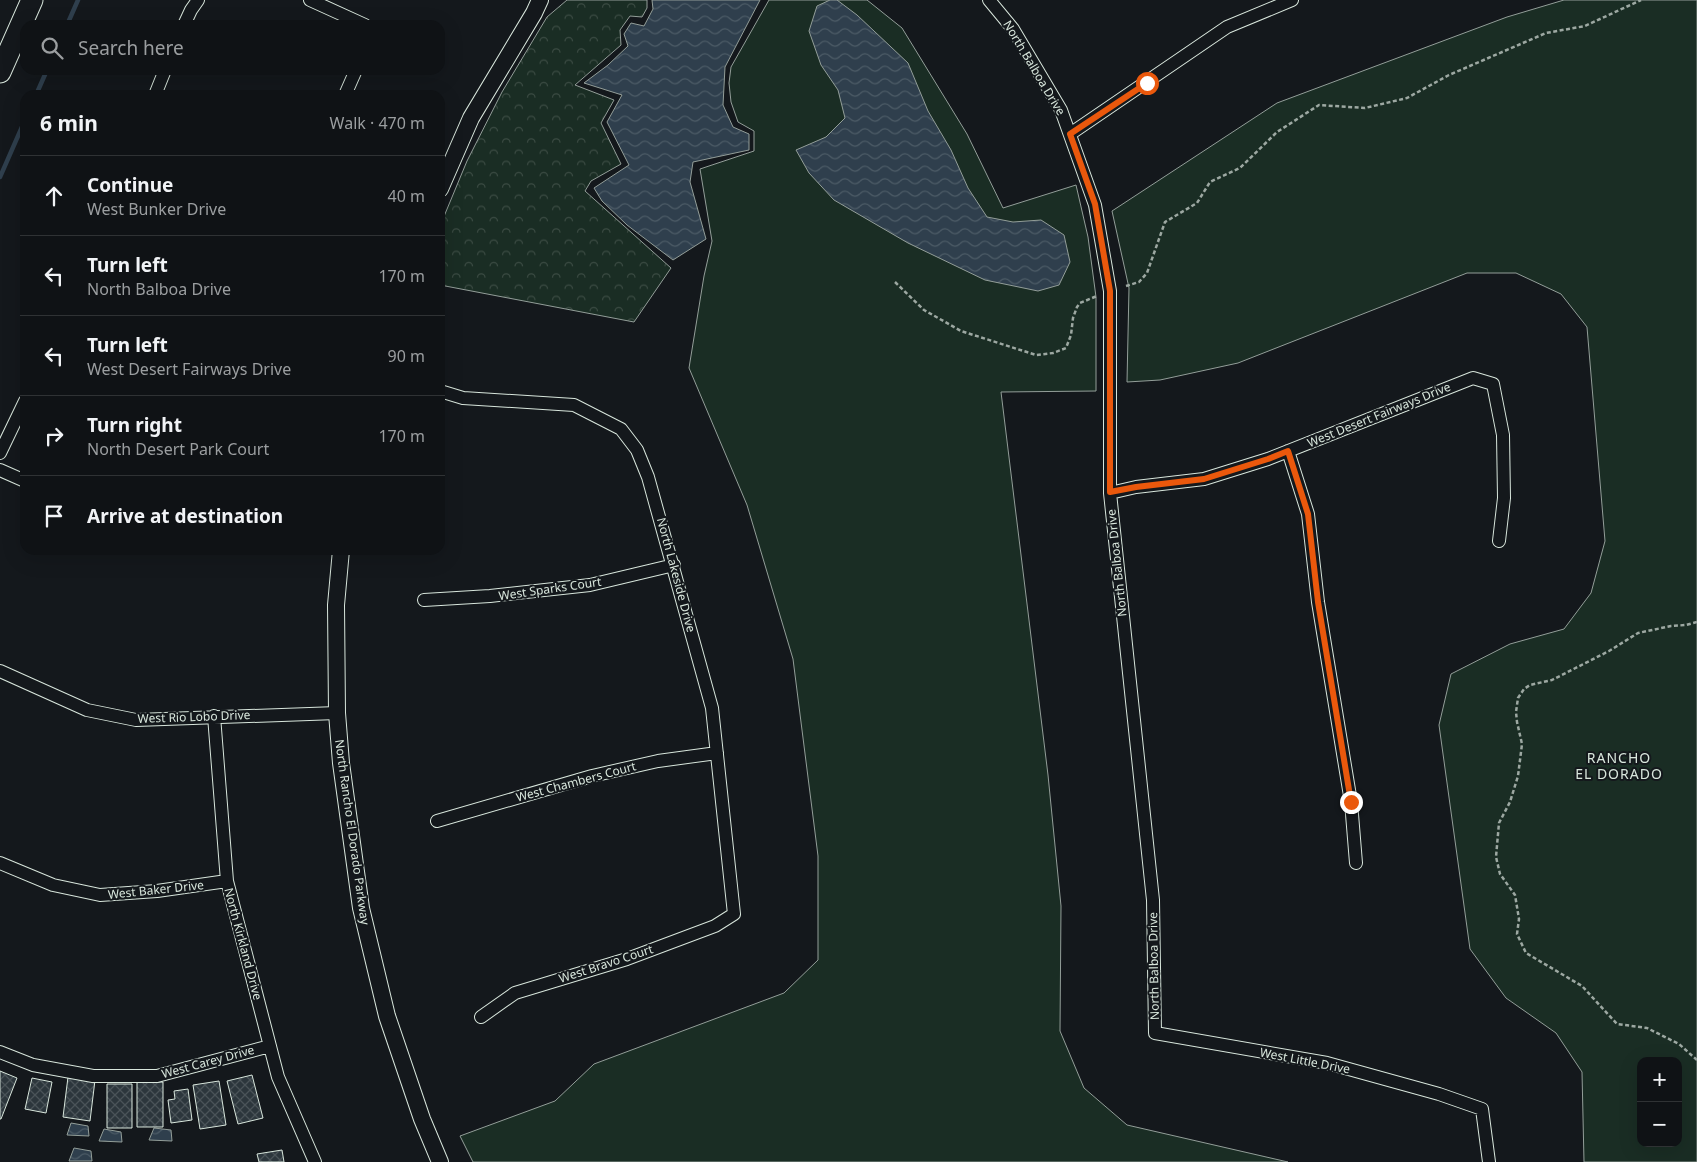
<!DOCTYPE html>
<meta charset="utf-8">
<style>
:root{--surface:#0f1215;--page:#1d2022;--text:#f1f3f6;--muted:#9b9ea0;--line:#2f3234}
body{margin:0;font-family:"Noto Sans",sans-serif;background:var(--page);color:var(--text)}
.controls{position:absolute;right:15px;bottom:15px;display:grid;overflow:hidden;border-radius:10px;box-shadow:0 5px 20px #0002}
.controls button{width:45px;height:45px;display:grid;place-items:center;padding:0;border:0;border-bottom:1px solid var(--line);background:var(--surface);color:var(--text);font:25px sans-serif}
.stop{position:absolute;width:15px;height:15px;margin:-11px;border:4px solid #ea580c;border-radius:50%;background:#fff}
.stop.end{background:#ea580c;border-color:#fff;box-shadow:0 1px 5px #0008}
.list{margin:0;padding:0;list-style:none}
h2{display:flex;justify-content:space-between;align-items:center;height:65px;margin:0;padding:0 20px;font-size:21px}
h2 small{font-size:16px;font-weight:400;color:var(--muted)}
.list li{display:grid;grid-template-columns:32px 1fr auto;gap:15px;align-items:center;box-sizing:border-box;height:80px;padding:0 20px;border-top:1px solid var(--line)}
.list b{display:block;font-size:19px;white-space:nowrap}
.list p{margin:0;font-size:16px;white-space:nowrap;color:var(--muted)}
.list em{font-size:16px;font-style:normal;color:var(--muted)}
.icon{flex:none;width:28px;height:28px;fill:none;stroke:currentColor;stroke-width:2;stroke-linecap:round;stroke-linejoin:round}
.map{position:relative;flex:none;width:1697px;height:1162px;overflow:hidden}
.search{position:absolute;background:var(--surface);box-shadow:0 5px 20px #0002;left:20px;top:20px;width:425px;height:55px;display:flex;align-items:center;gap:12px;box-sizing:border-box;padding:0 18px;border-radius:15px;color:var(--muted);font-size:19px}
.panel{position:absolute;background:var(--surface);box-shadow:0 5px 20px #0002;left:20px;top:90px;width:425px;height:465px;border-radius:15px}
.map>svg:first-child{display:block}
</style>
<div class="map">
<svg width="1697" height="1162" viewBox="0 0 1697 1162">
<defs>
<pattern id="forest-crowns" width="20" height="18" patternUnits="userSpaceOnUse" patternTransform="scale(1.25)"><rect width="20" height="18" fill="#1a2d24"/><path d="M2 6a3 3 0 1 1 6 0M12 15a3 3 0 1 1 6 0" fill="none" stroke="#3b4b43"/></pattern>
<pattern id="water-waves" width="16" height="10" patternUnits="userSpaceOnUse" patternTransform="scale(1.25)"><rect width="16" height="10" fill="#2f3f4d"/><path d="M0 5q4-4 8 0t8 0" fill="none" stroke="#4c5b66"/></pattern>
<pattern id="building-cross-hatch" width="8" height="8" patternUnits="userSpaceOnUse" patternTransform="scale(1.25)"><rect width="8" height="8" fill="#2c363c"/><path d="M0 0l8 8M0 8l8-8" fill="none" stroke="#4a5358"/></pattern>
</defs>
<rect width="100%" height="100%" fill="#14181c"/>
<path fill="#1a2d24" stroke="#939e99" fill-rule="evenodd" d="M769,0H867L902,28L967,134L1003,208L1076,185L1088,237L1096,297V391L1001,392L1048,775L1061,906L1060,1031L1084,1088L1127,1125L1288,1162H473L460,1136L555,1101L594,1064L784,993L818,960V856L793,659L747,505L689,368L704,276L712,241L700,169L754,151V131L738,122L731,102L729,83L731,67Z
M1564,0H1697V1162H1584L1582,1072L1556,1033L1506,998L1470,949L1439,725L1451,674L1510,644L1564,629L1591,593L1605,541L1587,327L1561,294L1516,273H1467L1238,363L1160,380L1127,382L1129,288L1112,211L1277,103L1507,17ZM1641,1061H1678V1143H1641Z"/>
<path fill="url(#forest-crowns)" stroke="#939e99" d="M567,0H647V8L642,17L630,16L620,30L621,45L575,85L614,100L601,123L621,164L591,181L585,191L671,268L634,322L440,285V226L467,161L502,92L547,17Z"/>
<path fill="url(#water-waves)" stroke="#939e99" d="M652,0H760L725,67L723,105L733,127L749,134V150L693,162L690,182L706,239L673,260L627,225L602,201L594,188L629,165L607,122L622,95L584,83L608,65L628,46L624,34L631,23L644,26L653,9Z
M830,0H837L857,15L908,63L928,111L951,150L968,188L987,217L1013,222L1041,220L1064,235L1070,262L1059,285L1038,291L985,280L908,243L834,200L809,173L796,150L826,137L845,118L838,90L821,65L809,31L817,6Z
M71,1123L88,1126L89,1136L67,1135Z
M154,1128L171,1130L172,1141L149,1140Z
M104,1129L121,1132L122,1142L99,1141Z
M74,1148L91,1151L92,1161H69Z"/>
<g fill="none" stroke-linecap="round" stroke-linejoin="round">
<path stroke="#2f3f4d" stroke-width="4.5" d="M67,25L78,0
M36,95L47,70
M0,177L25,120"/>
</g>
<path fill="url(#building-cross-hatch)" stroke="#d8e6dc" d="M0,1071L17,1078L1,1119H0Z
M252,1075L263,1118L238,1124L227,1081Z
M68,1077L95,1080L90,1121L63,1117Z
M32,1078L52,1082L46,1113L25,1109Z
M219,1081L226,1125L200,1129L193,1085Z
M137,1082H163V1127H137Z
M107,1084H132V1128H107Z
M188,1089L192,1120L171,1123L168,1100L175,1099L174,1091Z
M282,1150L284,1162H259L257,1154Z"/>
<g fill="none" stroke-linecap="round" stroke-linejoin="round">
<g stroke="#d8e6dc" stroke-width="14">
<path id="minor" d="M310,0L365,25
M989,0L1013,29L1061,110L1095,205L1110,291V493L1153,900L1155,1033L1327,1063L1439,1094L1482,1109L1489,1162
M184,25L191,10L198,0
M155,95L165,70
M345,95L356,70
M1070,134L1227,27L1292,0
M440,391L463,398L574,405L621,429L637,450L648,477L712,708L734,914L715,926L627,959L515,993L481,1017
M1288,451L1308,514L1318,602L1351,802L1356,863
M0,453L25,401
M0,470L25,481
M1110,493L1136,487L1204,479L1268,459L1473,378L1493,384L1503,435L1504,498L1499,541
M424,600L490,596L590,585L674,565
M0,671L87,710L136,720L337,713
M214,716L227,881L278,1077L315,1162
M437,821L592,776L658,761L717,753
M0,863L53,885L100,895L157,891L227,881
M0,1052L33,1065L93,1076H157L270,1046"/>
</g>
<g stroke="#d8e6dc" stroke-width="18">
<path id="tertiary" d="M440,189L471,118L534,13L540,0
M341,550L336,605L337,713L341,763L361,908L387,1016L422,1119L440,1162"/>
</g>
<g stroke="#d8e6dc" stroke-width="23">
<path id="trunk" d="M0,72L32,0"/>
</g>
<path stroke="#9da8a2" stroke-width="2.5" stroke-dasharray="4 2.5" stroke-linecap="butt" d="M895,282L924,310L961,331L1036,355L1053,353L1066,348L1071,335L1073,318L1077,307L1080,303L1097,296
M1126,286L1139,282L1147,273L1165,222L1197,203L1210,182L1240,168L1277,132L1319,105L1365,108L1407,98L1449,75L1546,33L1585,26L1641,0
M1697,622L1686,625L1671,626L1638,633L1609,651L1552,680L1530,685L1524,689L1518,698L1516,712L1517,722L1522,744L1518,776L1510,802L1499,823L1496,857L1500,874L1515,895L1519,919L1517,934L1526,953L1582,986L1617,1024L1647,1028L1679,1044L1697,1060"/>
<use href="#minor" stroke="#14181c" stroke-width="12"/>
<use href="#tertiary" stroke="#14181c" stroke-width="16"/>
<use href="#trunk" stroke="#14181c" stroke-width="21"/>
</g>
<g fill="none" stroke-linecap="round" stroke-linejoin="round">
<path stroke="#ea580c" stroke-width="6" d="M1147,83L1070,134L1095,204L1110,291V492L1136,487L1204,479L1268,459L1288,451L1308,514L1318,602L1351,802"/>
</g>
<g text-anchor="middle" stroke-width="4" stroke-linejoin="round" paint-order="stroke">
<g font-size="12" fill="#d8e6dc" stroke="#14181c">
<text transform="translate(1034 68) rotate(59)" y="4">North Balboa Drive</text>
<text transform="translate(1379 415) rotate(-22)" y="4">West Desert Fairways Drive</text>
<text transform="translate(1117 563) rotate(-96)" y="4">North Balboa Drive</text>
<text transform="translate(676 575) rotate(75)" y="4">North Lakeside Drive</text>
<text transform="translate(550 589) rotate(-8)" y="4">West Sparks Court</text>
<text transform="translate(194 717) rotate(-2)" y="4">West Rio Lobo Drive</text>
<text transform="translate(576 782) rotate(-15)" y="4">West Chambers Court</text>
<text transform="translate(352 832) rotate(82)" y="4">North Rancho El Dorado Parkway</text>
<text transform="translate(156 890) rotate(-6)" y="4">West Baker Drive</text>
<text transform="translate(243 944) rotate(75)" y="4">North Kirkland Drive</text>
<text transform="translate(606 964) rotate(-18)" y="4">West Bravo Court</text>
<text transform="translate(1154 966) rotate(-91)" y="4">North Balboa Drive</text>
<text transform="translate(1305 1061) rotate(11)" y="4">West Little Drive</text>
<text transform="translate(208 1062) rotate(-15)" y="4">West Carey Drive</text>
</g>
<g font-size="14" letter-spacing="1" fill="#d8e6dc" stroke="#14181c">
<text x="1619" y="763">RANCHO<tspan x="1619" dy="16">EL DORADO</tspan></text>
</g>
</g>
</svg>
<div class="controls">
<button>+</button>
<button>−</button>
</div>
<div class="stop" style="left:1147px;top:83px"></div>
<div class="stop end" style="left:1351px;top:802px"></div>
<div class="search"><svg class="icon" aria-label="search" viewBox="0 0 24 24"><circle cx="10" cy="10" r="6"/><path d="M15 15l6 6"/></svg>Search here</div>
<section class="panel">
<h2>6 min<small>Walk · 470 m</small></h2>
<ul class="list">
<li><svg class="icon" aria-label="ahead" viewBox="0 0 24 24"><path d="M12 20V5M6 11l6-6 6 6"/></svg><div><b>Continue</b><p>West Bunker Drive</p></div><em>40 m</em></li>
<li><svg class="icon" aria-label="left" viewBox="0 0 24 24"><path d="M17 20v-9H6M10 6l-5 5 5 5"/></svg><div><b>Turn left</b><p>North Balboa Drive</p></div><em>170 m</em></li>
<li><svg class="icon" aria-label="left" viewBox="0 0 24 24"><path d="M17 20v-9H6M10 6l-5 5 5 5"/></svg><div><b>Turn left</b><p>West Desert Fairways Drive</p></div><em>90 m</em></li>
<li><svg class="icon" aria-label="right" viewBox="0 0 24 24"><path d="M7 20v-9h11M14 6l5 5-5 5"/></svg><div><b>Turn right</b><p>North Desert Park Court</p></div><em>170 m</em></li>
<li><svg class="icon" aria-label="arrive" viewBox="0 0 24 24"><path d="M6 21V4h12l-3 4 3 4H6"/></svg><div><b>Arrive at destination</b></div></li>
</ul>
</section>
</div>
